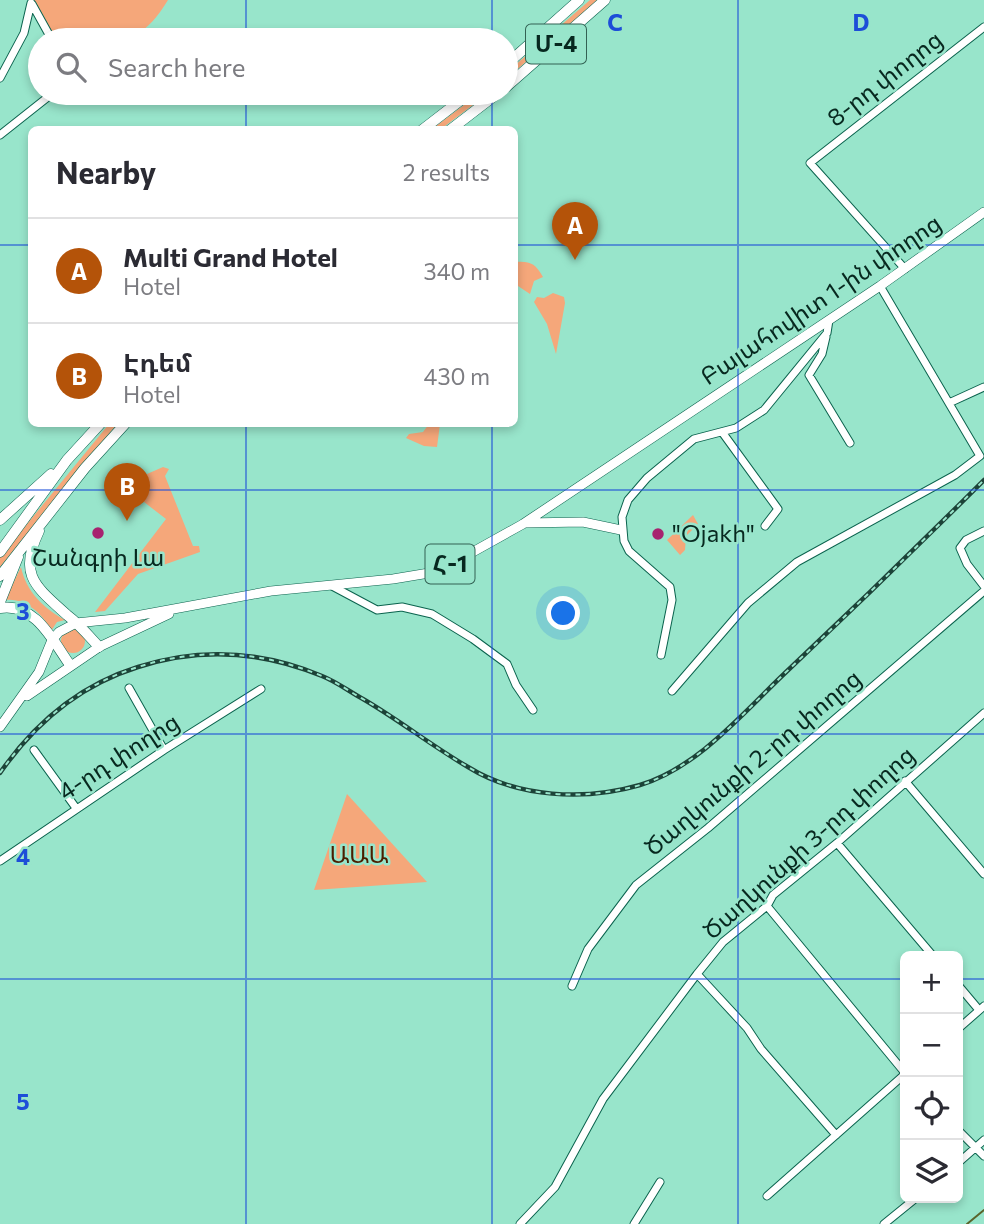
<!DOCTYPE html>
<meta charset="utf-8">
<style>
:root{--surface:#fff;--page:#f2f2f3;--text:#2b2b33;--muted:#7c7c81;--line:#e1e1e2;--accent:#b45309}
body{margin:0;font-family:Commissioner,"Noto Sans Armenian",sans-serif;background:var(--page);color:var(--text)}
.controls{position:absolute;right:21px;bottom:21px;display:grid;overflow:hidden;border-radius:10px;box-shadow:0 4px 10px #0003}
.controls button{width:63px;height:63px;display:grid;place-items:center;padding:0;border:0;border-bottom:2px solid var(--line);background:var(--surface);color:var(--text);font:35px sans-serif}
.you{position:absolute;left:564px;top:614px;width:24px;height:24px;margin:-18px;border:5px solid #fff;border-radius:50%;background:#1a73e8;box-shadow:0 0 0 10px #1a73e833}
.badge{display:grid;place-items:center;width:46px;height:46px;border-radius:50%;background:var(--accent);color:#fff;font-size:23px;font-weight:700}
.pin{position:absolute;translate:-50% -58px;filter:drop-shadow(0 2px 4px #0008)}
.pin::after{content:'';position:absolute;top:37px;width:24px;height:21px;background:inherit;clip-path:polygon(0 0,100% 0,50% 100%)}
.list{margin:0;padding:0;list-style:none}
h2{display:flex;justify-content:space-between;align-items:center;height:91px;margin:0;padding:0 28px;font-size:30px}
h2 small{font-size:23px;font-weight:400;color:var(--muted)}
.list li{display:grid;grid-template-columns:46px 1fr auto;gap:21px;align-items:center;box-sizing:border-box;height:105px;padding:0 28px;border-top:2px solid var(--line)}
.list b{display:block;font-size:26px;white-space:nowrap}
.list p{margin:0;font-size:23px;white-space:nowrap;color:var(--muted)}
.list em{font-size:23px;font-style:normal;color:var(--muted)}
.icon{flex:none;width:38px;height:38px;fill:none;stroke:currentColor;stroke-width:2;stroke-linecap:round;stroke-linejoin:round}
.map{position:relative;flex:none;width:984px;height:1224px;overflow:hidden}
.search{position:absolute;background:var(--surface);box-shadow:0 4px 10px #0003;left:28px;top:28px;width:490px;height:77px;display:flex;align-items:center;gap:18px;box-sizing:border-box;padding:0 24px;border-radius:38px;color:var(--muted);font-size:26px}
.panel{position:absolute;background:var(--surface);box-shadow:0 4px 10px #0003;left:28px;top:126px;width:490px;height:301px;border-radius:10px}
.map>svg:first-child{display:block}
</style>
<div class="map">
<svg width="984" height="1224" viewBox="0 0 984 1224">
<rect width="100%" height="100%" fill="#98e5cb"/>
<path fill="#f5a77a" d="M33,0H168C136,53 112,40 57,40Z
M590,0H598L506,79V73Z
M480,93H489L441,129H432Z
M515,262C530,261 535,263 543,277L534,281L530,294L515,284Z
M553,293L564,297L565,303L556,354L547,324L534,302L537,297L544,298Z
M109,424H117L0,567V557Z
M429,424H440L437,447L424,446L406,438L409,434L423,432Z
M163,467L169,469L165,476L193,546H199L200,552L138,574L105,611L95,612L166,519L122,485Z
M693,515L698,524L686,536L685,550L680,555L667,540Z
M21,567C26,591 43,608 65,620L57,622L51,631C44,614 24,597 5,600Z
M61 641a12 12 0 1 1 24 0a12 12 0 1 1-24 0Z
M347,794L427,882L314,890Z"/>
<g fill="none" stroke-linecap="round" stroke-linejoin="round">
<path stroke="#59642b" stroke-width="2" d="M967,1224L984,1210"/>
<g stroke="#0b634e" stroke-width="9">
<path id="minor" d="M32,4L52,40
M0,78L24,33L31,3
M0,135L53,93
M905,269L810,163L984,27
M826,337L822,354L809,375L850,443
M949,403L984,387
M722,432L778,509L765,526
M984,531L966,540L960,548L967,564L984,586
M332,586L377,610L402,607L432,614L473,639L507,664L516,685L533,710
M661,655L672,600L670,587L629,551L624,541L622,517L628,500L647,478L694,439L736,428L764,410L827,333L829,320
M129,688L164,750
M672,691L748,603L797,562L955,475L980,456L880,286
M34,750L76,808
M905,781L984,874
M837,843L933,956
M0,861L164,750L261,689
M767,906L905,1073
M697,974L747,1028L761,1049L836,1135
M958,985L979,1010
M572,986L588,949L636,885L708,828L984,591
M958,1029L984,1006
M958,1130L984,1156
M958,1163L984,1140
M767,1196L905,1074
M520,1224L555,1187L603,1099L697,974L723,942L767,906L773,895L837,843L984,713
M634,1224L660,1182
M884,1224L916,1198"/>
</g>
<g stroke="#0b634e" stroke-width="10">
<path id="major" d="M525,523L583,522L621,530
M27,696L99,647L169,614
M0,727L39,672L52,640L59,632L76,623L125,618L271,591L393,579L429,573L453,563L523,524L880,286L984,212"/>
</g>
<g stroke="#0b634e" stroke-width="11">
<path id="highway" d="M506,65L579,0
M506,87L605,0
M422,130L470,93
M450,130L498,93
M0,520L51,474
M39,531C18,575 35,586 67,615C79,624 89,636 99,647
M0,552L67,460L100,424
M0,576L85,468L125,424
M0,602L18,557
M0,608C35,602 53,641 70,665"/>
</g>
<use href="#minor" stroke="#fff" stroke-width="7"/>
<use href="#major" stroke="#fff" stroke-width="9"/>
<use href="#highway" stroke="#fff" stroke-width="10"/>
<g stroke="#1c4338" stroke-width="4.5">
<path id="rail" d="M0,773C34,724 80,685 138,667C200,647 262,651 322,676C337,682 350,692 363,699C399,720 432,746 468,767C518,798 585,801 640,785C697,768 742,714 784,674C852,610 918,546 984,480"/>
</g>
<use href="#rail" stroke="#98e5cb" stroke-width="2" stroke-dasharray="5" stroke-linecap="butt"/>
</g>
<path fill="none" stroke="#1d4ed8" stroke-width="2" stroke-opacity="0.55" d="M246,0V40M492,0V40M738,0V1224M246,93V130M492,93V130M0,245H32M514,245H984M246,424V1224M492,424V1224M0,490H984M0,734H984M0,979H905M958,979H984"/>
<g fill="#a7236f" stroke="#98e5cb" stroke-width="2.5">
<circle cx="98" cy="533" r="7"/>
<circle cx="658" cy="534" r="7"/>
</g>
<g text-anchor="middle" stroke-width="5" stroke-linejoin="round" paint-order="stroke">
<g fill="#98e5cb" stroke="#326153" stroke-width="2">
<rect x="526" y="24.5" width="60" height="39" rx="5"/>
<rect x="425.5" y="544.5" width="49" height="39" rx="5"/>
</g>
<g font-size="23" font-weight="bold" fill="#07281f">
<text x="556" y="52">Մ-4</text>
<text x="450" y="572">Հ-1</text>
</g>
<g font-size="24" fill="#07281f" stroke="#98e5cb">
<text transform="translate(885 79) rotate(-38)" y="8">8-րդ փողոց</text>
<text transform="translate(821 300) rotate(-34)" y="8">Բալահովիտ 1-ին փողոց</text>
<text transform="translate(119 757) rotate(-33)" y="8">4-րդ փողոց</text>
<text transform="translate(753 763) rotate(-40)" y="8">Ծաղկունքի 2-րդ փողոց</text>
<text transform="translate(809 843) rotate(-42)" y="8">Ծաղկունքի 3-րդ փողոց</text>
</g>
<g font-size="24" fill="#07281f" stroke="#98e5cb" text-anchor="start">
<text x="672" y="542">"Ojakh"</text>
<text x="98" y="566" text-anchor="middle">Շանգրի Լա</text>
</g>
<g font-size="24" fill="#4a1e00" stroke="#98e5cb">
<text x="359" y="863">ԱԱԱ</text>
</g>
</g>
<g font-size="23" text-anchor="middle" font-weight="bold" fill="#1d4ed8" stroke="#98e5cb" stroke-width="5" stroke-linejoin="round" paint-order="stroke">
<text x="615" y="31">C</text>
<text x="861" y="31">D</text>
<text x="23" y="620">3</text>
<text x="23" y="865">4</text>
<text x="23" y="1110">5</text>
</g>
</svg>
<div class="controls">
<button>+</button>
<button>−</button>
<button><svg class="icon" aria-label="locate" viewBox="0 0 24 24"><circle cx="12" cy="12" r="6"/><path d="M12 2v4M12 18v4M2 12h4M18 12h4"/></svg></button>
<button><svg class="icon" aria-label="layers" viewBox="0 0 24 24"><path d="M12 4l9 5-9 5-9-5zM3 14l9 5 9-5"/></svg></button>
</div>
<div class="you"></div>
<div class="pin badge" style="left:575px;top:260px">A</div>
<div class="pin badge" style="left:127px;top:521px">B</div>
<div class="search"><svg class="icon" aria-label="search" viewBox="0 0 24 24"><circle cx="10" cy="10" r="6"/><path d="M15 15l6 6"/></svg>Search here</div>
<section class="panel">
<h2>Nearby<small>2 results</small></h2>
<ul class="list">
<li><span class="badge">A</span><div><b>Multi Grand Hotel</b><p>Hotel</p></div><em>340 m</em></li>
<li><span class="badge">B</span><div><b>Էդեմ</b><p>Hotel</p></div><em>430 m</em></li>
</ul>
</section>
</div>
